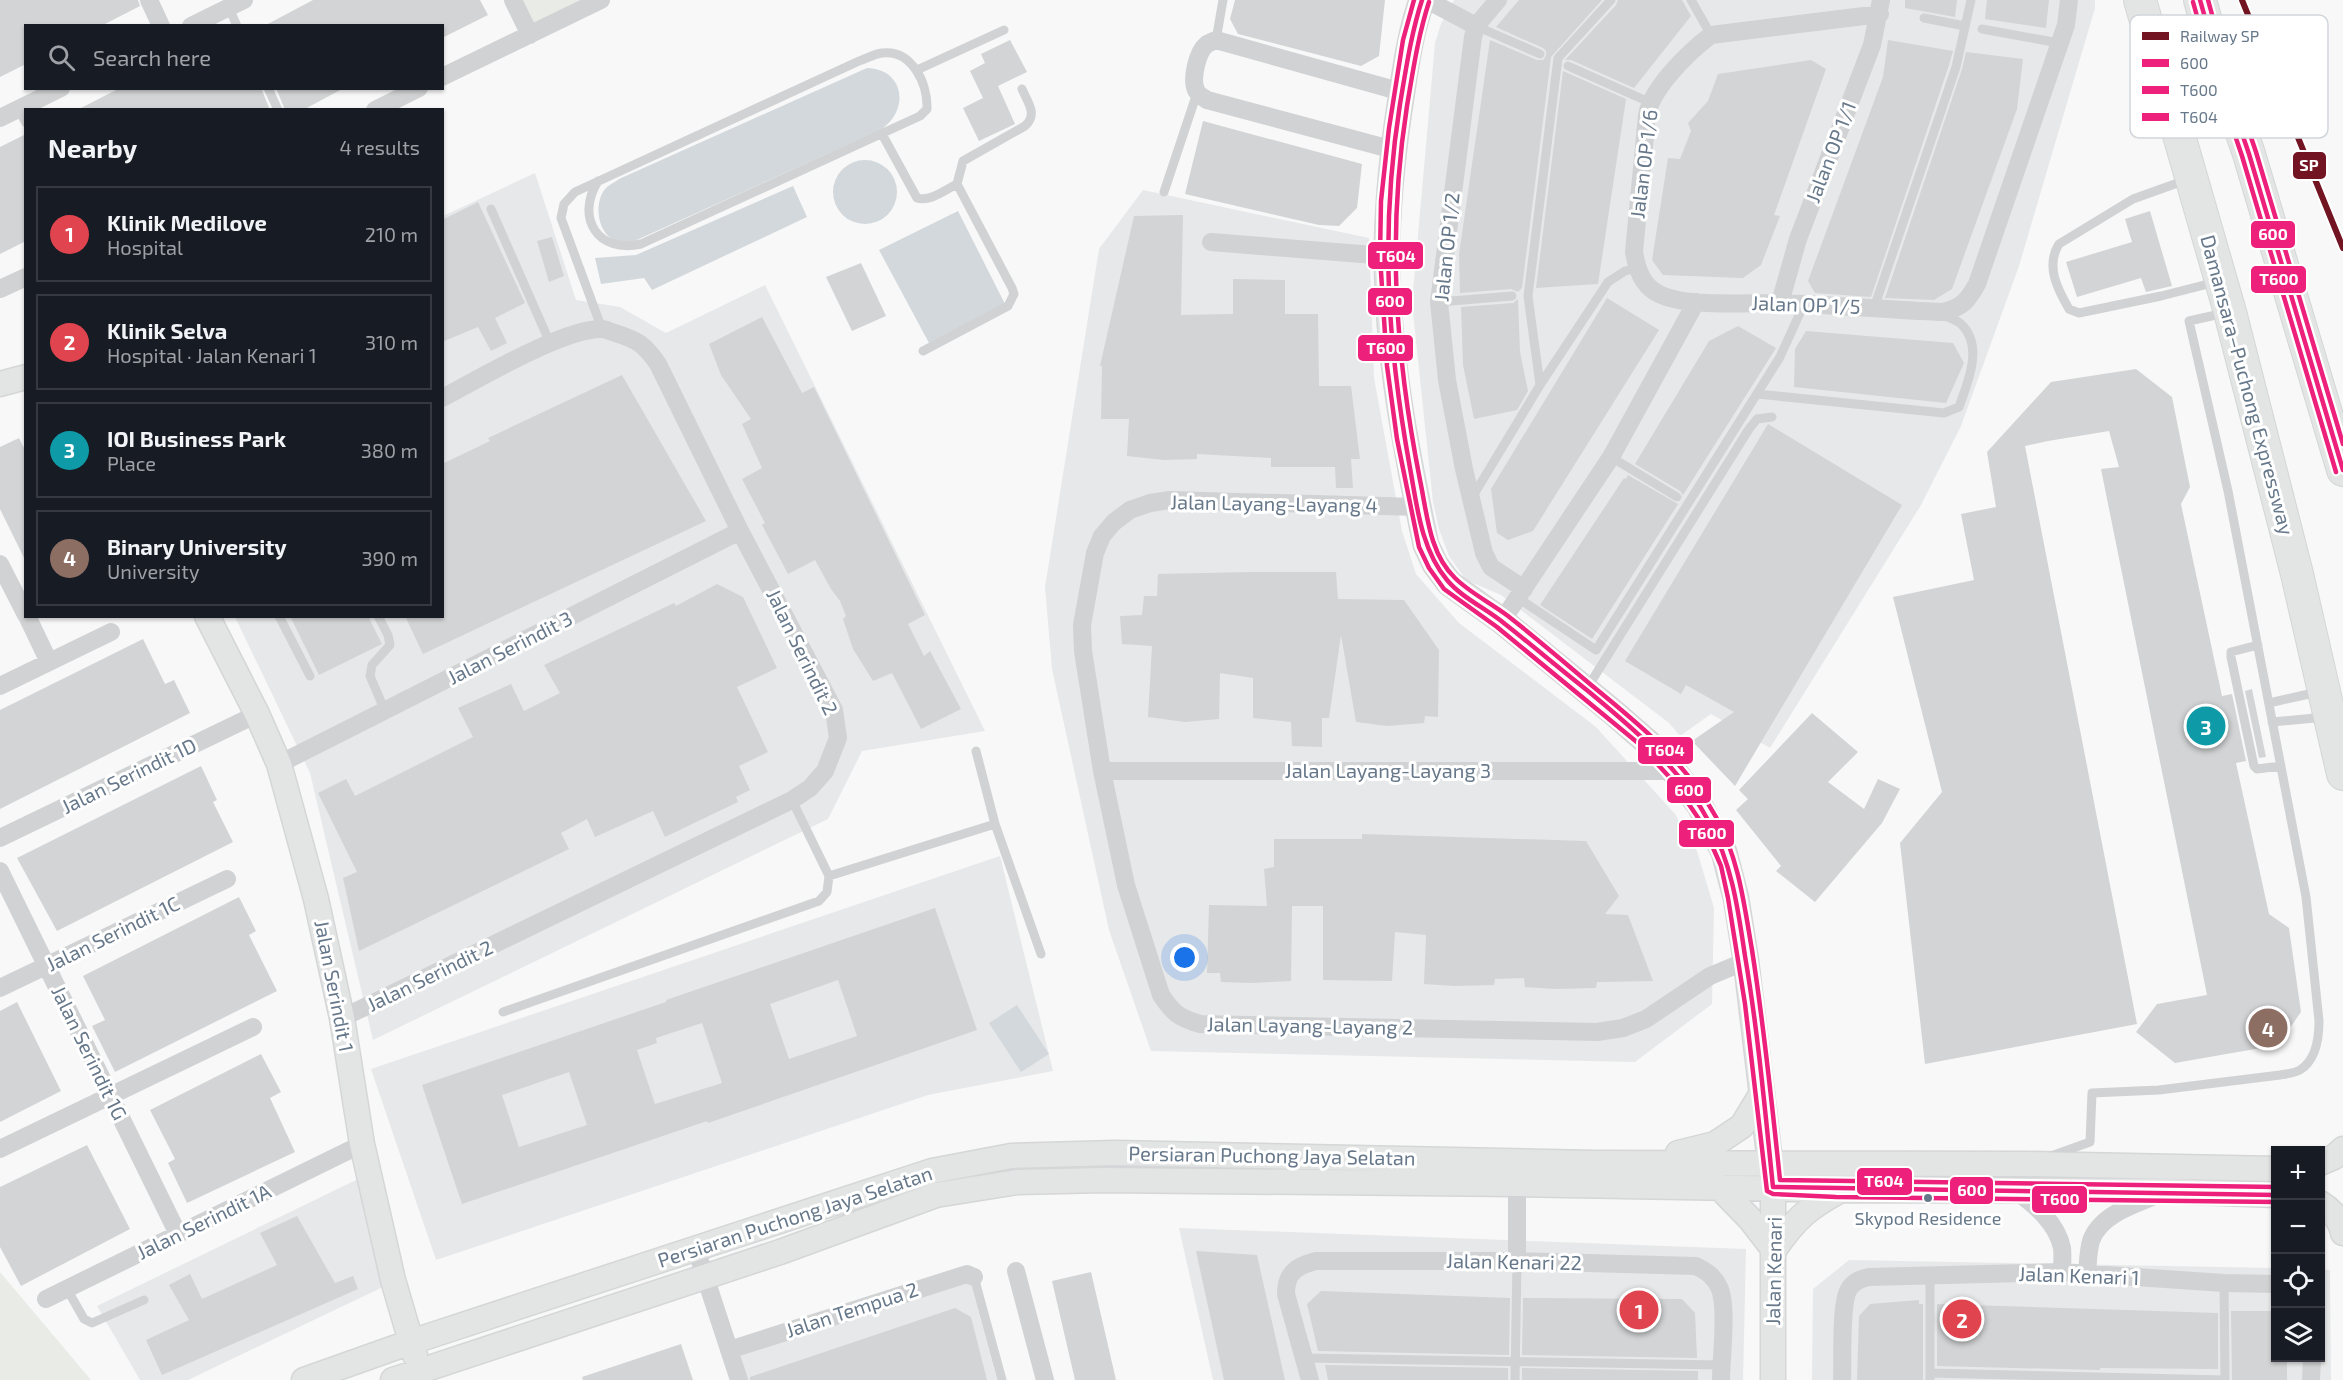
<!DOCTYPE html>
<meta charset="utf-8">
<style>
:root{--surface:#171b24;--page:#242831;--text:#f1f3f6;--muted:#9ea1a6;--line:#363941;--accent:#db2777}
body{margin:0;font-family:"Exo 2",sans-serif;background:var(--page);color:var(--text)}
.controls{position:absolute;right:18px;bottom:18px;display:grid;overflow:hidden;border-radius:0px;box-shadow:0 2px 4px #0004}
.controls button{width:54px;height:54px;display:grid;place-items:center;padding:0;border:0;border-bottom:2px solid var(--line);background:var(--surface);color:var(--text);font:30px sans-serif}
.you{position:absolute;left:1185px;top:958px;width:21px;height:21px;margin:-15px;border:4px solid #fff;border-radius:50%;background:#1a73e8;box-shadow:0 0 0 9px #1a73e833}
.badge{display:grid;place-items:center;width:39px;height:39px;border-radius:50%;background:var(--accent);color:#fff;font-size:20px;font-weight:700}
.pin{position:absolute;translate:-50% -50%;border:3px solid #fff;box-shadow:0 2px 6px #0006}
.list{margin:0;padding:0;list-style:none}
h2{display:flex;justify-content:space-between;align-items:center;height:78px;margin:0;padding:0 24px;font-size:26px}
h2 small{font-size:20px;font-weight:400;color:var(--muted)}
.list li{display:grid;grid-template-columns:39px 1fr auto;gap:18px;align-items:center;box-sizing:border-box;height:96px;margin:0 12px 12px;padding:0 12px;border:2px solid var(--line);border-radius:0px}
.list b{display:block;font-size:22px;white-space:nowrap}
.list p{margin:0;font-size:20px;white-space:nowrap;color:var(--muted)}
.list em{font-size:20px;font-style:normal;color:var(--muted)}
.icon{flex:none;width:33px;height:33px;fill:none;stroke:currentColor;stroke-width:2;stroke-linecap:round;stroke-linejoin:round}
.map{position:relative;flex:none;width:2343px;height:1380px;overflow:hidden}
.search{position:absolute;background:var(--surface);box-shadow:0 2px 4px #0004;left:24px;top:24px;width:420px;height:66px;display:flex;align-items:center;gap:15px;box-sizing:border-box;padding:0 21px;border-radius:0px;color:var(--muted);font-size:22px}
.panel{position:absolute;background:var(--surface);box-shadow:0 2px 4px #0004;left:24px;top:108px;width:420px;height:510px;border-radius:0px}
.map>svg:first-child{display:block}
</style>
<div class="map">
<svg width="2343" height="1380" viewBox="0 0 2343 1380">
<rect width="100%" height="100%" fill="#f8f8f8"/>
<path fill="#e7e8e9" d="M1454,0H2095V8L2019,266L1961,426L1921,505L1770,748L1711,714L1680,736L1669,723L1501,595L1466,580L1449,556L1439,529L1433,502L1412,303L1435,43L1441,24Z
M535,173L576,300L620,307L666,333L765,285L985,731L862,751L828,819L373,1040L310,773L235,617L442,616L443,216Z
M1143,190L1369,238L1374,378L1402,531L1416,574L1459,623L1596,727L1675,814L1697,851L1714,908L1712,1004L1635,1062L1151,1051L1109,930L1052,669L1045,587L1099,249Z
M1000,856L1053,1071L928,1095L436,1260L371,1069Z
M358,1179L383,1287L188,1380H140L97,1306Z
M1179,1228L1746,1249L1743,1380H1213Z
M1849,1260L2275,1268L2276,1358H2320L2321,1269L2330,1270L2331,1380H1812L1813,1289Z
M967,1280L971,1283L997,1380H747L738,1354Z"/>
<path fill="#e8ebe6" d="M513,0H601L530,35Z
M0,1272L91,1380H0Z"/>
<path fill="#d2d8dc" d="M867,68C904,69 910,109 882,129L630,243C625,242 617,242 612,239C596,229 594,199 607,187C610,184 616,182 619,179Z
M833 192a32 32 0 1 1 64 0a32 32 0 1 1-64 0Z
M793,186L807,217L652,290L644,278L601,284L595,258L636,255Z
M958,211L1005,304L929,343L879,250Z
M1017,1005L1049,1054L1021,1072L989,1023Z"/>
<path fill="#d3d4d5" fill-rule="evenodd" d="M0,0H138L140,6L101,26H26V64L0,77Z
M313,0H480L488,15L442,38V26H264Z
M1235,0H1385L1379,56L1361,66L1238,34L1230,19Z
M1519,0H1602L1551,57L1522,288L1518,292L1511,289L1460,293L1459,254L1490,40L1537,60H1543L1546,56V51L1543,48L1496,27Z
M1618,0H1682L1691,16L1634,88L1571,60H1565L1616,5Z
M1905,0H1957L1955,17L1905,8Z
M1987,0H2049L2046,28L1985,19Z
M1010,40L1027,72L998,86L1015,124L979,141L963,108L983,98L970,71L985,63L981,54Z
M1888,40L1953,51L1949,65L1871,297L1815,293L1808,281L1883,77Z
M1966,52L2023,59L2017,109L1952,289L1934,300L1885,298L1962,69Z
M1811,60L1826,69L1774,215L1780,216L1761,265L1743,278L1663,275L1652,260L1668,158L1680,159L1691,131L1688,123L1708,101L1718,74Z
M1563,71L1626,99L1598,284L1536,288Z
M120,88H261L270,110H77Z
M276,88H344L303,110H285Z
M1203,121L1362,164L1357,208L1339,226L1319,225L1185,194Z
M26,134V241L0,254V147Z
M478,202L525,303L495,318L507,343L491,351L478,327L442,342V220Z
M2150,211L2172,286L2146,292L2141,278L2077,297L2066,262L2132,242L2125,219Z
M1183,215L1181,315L1233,314V279L1285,280V314H1318L1319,386H1351L1360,459H1351L1353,488H1336L1335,467H1271V458L1197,454V459L1164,460L1127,456L1129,419H1101L1102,366H1100L1134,216Z
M552,237L564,276L549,282L537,241Z
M861,263L886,316L852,331L826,277Z
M1607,298L1659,330L1533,531L1508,540L1497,533L1491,489Z
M1518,299L1520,352L1528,391L1517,410L1474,419L1463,365L1461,307L1513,303Z
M762,317L802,393L814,387L925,615L908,624L924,656L930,651L961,709L921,729L892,673L873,681L853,649L843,619L846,616L840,601L831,589L815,560L788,574L762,525L765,523L742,479L762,468L742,424L751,419L721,375L709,344Z
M1738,326L1776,348L1683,495L1680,491L1635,464L1709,341Z
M1806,331L1953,343L1964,363L1946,403L1794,387L1795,349Z
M2136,369L2172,397L2190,487L2181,504L2222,696L2232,694L2246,761L2236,763L2269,914L2289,928L2301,1012L2278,1045L2175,1063L2136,1032L2157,1004L2207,995L2101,469L2119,467L2109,431L2048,441L2025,446L2137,1024L1925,1064L1900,843L1942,792L1893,597L1974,580L1961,514L1996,507L1987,452L2051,382Z
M622,375L706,521L423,654L405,616H442V464L490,441L488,438Z
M1768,424L1902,505L1735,786L1692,741L1734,712L1686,685L1681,694L1625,661Z
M19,438L26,452V562L0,509V447Z
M1628,475L1678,504L1592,639L1540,605L1624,478L1626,479Z
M1251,572H1336L1338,599L1404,600L1439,650L1438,717L1425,716L1424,723L1387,726L1356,722L1341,635L1329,718H1322V747L1292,746L1291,722L1253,718V678L1220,673L1219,719L1185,722L1148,717L1152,646L1122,644L1120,616L1142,615L1144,596H1157L1158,574Z
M717,584L743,597L777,668L737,687L768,752L739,766L750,790L736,797L738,802L665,837L653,811L595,837L587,819L561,833L569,849L359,951L343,878L357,872L318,793L346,779L355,796L473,737L458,708L511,684L524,711L560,693L544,665L674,603L676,606Z
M290,616H368L382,644L319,675Z
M143,639L165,684L174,680L190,713L0,809V710Z
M2252,689L2266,757L2259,758L2245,691Z
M1812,713L1858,752L1828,782L1864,809L1878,779L1900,789L1882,823L1815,902L1776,871L1781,866L1736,810L1748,799L1739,790Z
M201,766L217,800L213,802L233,842L57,931L17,858Z
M1362,834L1586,841L1619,896L1605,914L1628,915L1653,981L1597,982L1596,988L1555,989L1525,987L1524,978L1495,979L1494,985L1455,986L1424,984L1426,935L1395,932L1392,981L1323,980V906H1292L1291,981L1251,983L1221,982L1220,973H1207L1209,905L1267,906L1264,869L1274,867V839H1362Z
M239,897L256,931L249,935L277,991L115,1072L92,1026L105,1020L83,976Z
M935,908L977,1030L708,1123L707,1121L462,1204L422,1085L666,1002V1000ZM838,980L857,1036L789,1059L770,1004ZM702,1023L722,1083L655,1104L637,1050L657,1043L656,1038ZM569,1072L587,1125L519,1147L502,1095Z
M17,1002L61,1091L0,1122V1011Z
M261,1054L281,1092L270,1098L295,1152L187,1203L168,1163L175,1159L150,1110Z
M87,1145L130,1229L21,1286L0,1247V1187Z
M297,1216L335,1283L353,1276L358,1289L162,1375L146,1340L189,1320L169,1285L190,1274L202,1299L277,1265L260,1233Z
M1196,1251L1257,1255L1285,1380H1224Z
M1091,1272L1116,1380H1075L1052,1281Z
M1321,1291L1510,1298L1509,1355L1318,1351L1307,1304Z
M1523,1298L1682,1299L1695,1313L1697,1358L1522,1355Z
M1919,1300V1304H1923V1380H1857L1859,1316L1870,1304Z
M1937,1304L2218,1313V1369L2100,1368V1370L1937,1366Z
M955,1308L971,1317L987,1380H750V1377Z
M2231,1311H2276V1358H2287V1380H2232Z
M681,1344L693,1380H583L582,1377Z
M1325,1365L1508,1368V1380H1328Z
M1522,1368L1698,1371V1380H1522Z"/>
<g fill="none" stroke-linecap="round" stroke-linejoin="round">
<g stroke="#d5d6d7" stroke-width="27">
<path id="secondary" d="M1422,0C1409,36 1405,74 1399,111C1392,159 1387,208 1387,256C1387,353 1406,450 1426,545L1435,564L1449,583L1502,621L1614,713L1661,754L1700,806L1724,852L1736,898L1746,961L1773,1187V1380
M0,384L26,377
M207,616L257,714L279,764L316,899L342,1018L362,1144L393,1280L415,1355
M1678,1153L1715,1144L1742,1126L1762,1093
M2320,1163L2334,1157L2343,1149
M1718,1186L1750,1219L1774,1250
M2320,1203C2331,1210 2341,1220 2343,1233
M1774,1250C1796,1218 1808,1208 1841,1190
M304,1380L411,1342L932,1171L1011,1156L1115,1153L1594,1163L2026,1164L2276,1169
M393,1380L780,1252L936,1195L1017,1182L1104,1180L1517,1184L1841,1190L2167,1191L2276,1195"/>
</g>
<g stroke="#d4d6d6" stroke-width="34">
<path id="highway" d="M2140,0L2230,312L2297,574L2343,774
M2200,0L2217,60L2249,154L2343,470"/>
</g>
<path stroke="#d1d2d3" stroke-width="9" d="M1691,0L1711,35
M229,8L237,26
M1924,18L1965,26
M1476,26L1540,54
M1982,29L2059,43
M1216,40L1223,0
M1568,66L1649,102
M917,70L1004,30
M268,88L278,110
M18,109L26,123
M882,134L917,198C930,202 945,190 957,184
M2186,180L2133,199L2059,244C2045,266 2058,290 2069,309L2079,313L2161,296L2216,282
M598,181C575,218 598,254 641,244L920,116L927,109C928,84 912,49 882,53C874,54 866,59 859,61L575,192L564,204L561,218L602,329
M1164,192L1197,93
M491,209L550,343
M1439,302L1512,296
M1874,308L1956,67L1971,0
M923,351L1008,306L1014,294L1012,288L957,184L963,161L1025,126C1038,114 1028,103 1022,89
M1540,385L1608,282L1625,271L1637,268
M1757,394L1944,413L1959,407C1967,384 1984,347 1962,325C1958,320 1947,317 1941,314
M1611,457L1677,497
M1473,496L1540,385L1528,296L1558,58L1611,0
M1518,598L1596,650L1780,357L1804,304
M279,616L310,676
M378,616L388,635L390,645L372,665L370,676L385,711
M2258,645L2231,652V657L2254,766L2257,769L2281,766
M1586,690L1749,429L1757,419L1772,417
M2269,703L2309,694L2317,688
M2272,722L2315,718L2323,722
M976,751L995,824
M829,876L995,824L1041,954
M503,1012L819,901L827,892L829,876L792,800
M2051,1156L2090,1142L2092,1093L2159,1090L2280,1075C2286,1074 2295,1073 2300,1070C2316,1060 2319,1038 2319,1021L2306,897L2228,491L2189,321L2225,313
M1930,1276V1380
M974,1277L1002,1380
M2224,1283L2225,1380
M67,1289L84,1319L92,1323L144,1300
M1305,1358L1721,1365
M1930,1373L2225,1380
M1515,1380L1517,1261"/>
<path stroke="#d1d2d3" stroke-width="18" d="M149,0L161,26
M513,0L530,35
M1427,0L1476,26
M1498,0L1476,26L1473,37L1439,302L1447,380L1464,469L1484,553L1491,567L1524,589
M1880,14L1711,35C1689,52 1652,87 1647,115L1634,252C1637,269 1642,286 1659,294C1687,308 1749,302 1782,303C1836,305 1889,310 1943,312C1962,308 1968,300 1977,284L2066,25L2069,0
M191,26L244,0
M442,77L601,0
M375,110L419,88
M0,118L61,88
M1394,150L1207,100C1203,97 1198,95 1196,90C1191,79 1197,52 1207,44C1207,44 1215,40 1216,40L1402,92
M1211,242L1387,256
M0,289L26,277
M1780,303L1798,239L1872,45L1881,0
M1418,507L1170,500L1150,503L1130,510L1114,522L1102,536L1095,553L1082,625L1083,651L1102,771L1126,885L1161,995C1173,1013 1179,1018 1200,1024L1597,1032L1623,1028L1646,1019L1710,976L1746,961
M0,564L26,615
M27,616L49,662
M1502,621L1611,457L1696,302
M0,686L111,632
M279,764L740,531
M1102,771H1673
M0,838L257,714
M0,871L178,1234
M0,988L227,879
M342,1018L792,800L810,788L825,771L838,738L834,710L740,531L658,364C645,345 638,340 615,333C611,332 606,329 602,329C564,328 479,379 442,398
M0,1149L253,1027
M1517,1184V1261
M2016,1191C2035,1205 2057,1223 2062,1248C2063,1255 2062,1265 2062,1272
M696,1249L739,1380
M1016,1271L1045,1380
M2087,1274C2088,1263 2088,1251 2091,1241C2100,1214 2136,1204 2160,1194
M46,1299L362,1144
M729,1350L967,1274L974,1277
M1310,1380L1286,1294C1286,1273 1296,1266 1316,1261H1517L1696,1266C1706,1271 1714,1276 1719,1287C1728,1305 1721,1358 1721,1380
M1842,1380C1843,1360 1840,1303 1849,1289C1854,1281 1861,1279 1869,1277L2062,1272L2224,1283L2276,1284
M2311,1380L2312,1358"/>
<use href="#secondary" stroke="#e3e4e4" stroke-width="24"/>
<use href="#highway" stroke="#e3e4e4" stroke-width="32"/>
<g stroke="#fff" stroke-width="9">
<path id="bus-1" d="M1422,0C1411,34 1406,69 1400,104C1380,231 1387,342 1410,468C1417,506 1421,549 1447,580C1462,598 1487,609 1505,624C1533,646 1560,669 1588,691C1635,730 1680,767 1709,822C1732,864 1738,909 1745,956C1758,1032 1765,1110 1773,1187L2276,1195
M2200,0L2217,60L2249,154L2343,470"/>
</g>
<g stroke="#fff" stroke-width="9">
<path id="bus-2" d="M1414,0L1403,40L1389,128L1381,201L1380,256L1387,366L1397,439L1419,547L1429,568L1444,589L1497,627L1638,743L1673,781L1703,825L1721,866L1728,898L1745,1004L1767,1191L1773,1194L1836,1197L2276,1202
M2193,2L2210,62L2242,156L2336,472"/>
</g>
<g stroke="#fff" stroke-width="9">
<path id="bus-3" d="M2208,0L2224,58L2256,152L2343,444
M1429,2C1418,36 1413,71 1407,106C1387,234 1395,353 1420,480C1427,513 1429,553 1455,578C1470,593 1491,603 1508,616C1536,638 1563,661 1590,684C1638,723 1685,761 1716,817C1739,859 1744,904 1752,950C1764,1026 1772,1103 1780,1180L2276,1187"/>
</g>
<use href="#bus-1" stroke="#ed207b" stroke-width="4.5"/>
<use href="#bus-2" stroke="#ed207b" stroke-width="4.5"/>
<use href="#bus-3" stroke="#ed207b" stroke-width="4.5"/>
<g stroke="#fff" stroke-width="10">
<path id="rail-1" d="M2242,0L2343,248"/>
</g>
<use href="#rail-1" stroke="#721422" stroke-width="6"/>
</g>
<circle fill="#66788a" stroke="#fff" stroke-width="2" cx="1928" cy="1198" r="5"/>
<g text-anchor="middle" stroke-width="6" stroke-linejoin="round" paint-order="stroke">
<g font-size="18" fill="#66788a" stroke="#fff">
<text x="1928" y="1225">Skypod Residence</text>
</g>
<g font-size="20" fill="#66788a" stroke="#fff">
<text transform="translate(1831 152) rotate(-69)" y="7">Jalan OP 1/1</text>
<text transform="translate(1644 164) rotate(-83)" y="7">Jalan OP 1/6</text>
<text transform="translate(1447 247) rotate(-84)" y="7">Jalan OP 1/2</text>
<text transform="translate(1806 305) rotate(2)" y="7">Jalan OP 1/5</text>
<text transform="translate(2247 385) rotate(75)" y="7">Damansara–Puchong Expressway</text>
<text transform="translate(1274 504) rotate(1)" y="7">Jalan Layang-Layang 4</text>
<text transform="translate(510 648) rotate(-27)" y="7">Jalan Serindit 3</text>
<text transform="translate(802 652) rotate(64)" y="7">Jalan Serindit 2</text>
<text x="1388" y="778">Jalan Layang-Layang 3</text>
<text transform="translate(129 776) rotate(-26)" y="7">Jalan Serindit 1D</text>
<text transform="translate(113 934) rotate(-26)" y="7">Jalan Serindit 1C</text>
<text transform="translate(430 976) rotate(-26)" y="7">Jalan Serindit 2</text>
<text transform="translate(334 986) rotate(79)" y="7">Jalan Serindit 1</text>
<text transform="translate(1310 1026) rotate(1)" y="7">Jalan Layang-Layang 2</text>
<text transform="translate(89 1053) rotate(64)" y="7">Jalan Serindit 1G</text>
<text transform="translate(1272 1156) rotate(1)" y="7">Persiaran Puchong Jaya Selatan</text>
<text transform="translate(795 1217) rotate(-18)" y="7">Persiaran Puchong Jaya Selatan</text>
<text transform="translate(204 1222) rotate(-26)" y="7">Jalan Serindit 1A</text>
<text transform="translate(1514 1262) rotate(1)" y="7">Jalan Kenari 22</text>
<text transform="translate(1774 1271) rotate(-89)" y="7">Jalan Kenari</text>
<text transform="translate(2079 1276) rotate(2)" y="7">Jalan Kenari 1</text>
<text transform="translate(852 1310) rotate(-18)" y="7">Jalan Tempua 2</text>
</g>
</g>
<rect x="2130" y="15" width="198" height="123" rx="9" fill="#fff" stroke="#d1d6dc" stroke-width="1.5"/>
<rect x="2142" y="32" width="27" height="8" fill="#721422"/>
<rect x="2142" y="59" width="27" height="8" fill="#ed207b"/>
<rect x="2142" y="86" width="27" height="8" fill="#ed207b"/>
<rect x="2142" y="113" width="27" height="8" fill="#ed207b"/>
<g font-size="16" fill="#66788a">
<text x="2180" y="42">Railway SP</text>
<text x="2180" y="69">600</text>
<text x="2180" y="96">T600</text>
<text x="2180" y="123">T604</text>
</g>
<g stroke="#fff" stroke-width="2">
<rect x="2292" y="151" width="35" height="29" rx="6" fill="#721422"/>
<rect x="2250" y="220" width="46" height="29" rx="6" fill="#ed207b"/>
<rect x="1367" y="241" width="57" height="29" rx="6" fill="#ed207b"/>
<rect x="2250" y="265" width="57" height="29" rx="6" fill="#ed207b"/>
<rect x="1367" y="287" width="46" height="29" rx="6" fill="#ed207b"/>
<rect x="1357" y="334" width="57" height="28" rx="6" fill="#ed207b"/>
<rect x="1637" y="736" width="57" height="29" rx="6" fill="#ed207b"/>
<rect x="1666" y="776" width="46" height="28" rx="6" fill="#ed207b"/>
<rect x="1678" y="819" width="57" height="29" rx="6" fill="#ed207b"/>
<rect x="1856" y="1167" width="57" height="29" rx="6" fill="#ed207b"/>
<rect x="1949" y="1176" width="45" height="29" rx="6" fill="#ed207b"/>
<rect x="2031" y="1185" width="57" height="29" rx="6" fill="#ed207b"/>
</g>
<g font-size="16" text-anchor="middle" font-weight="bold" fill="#fff">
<text x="2309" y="171">SP</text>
<text x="2273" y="240">600</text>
<text x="1396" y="262">T604</text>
<text x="2279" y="285">T600</text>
<text x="1390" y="307">600</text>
<text x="1386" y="354">T600</text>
<text x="1665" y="756">T604</text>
<text x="1689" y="796">600</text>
<text x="1707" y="839">T600</text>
<text x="1884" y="1187">T604</text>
<text x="1972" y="1196">600</text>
<text x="2060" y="1205">T600</text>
</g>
</svg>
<div class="controls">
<button>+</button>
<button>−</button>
<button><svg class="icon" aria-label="locate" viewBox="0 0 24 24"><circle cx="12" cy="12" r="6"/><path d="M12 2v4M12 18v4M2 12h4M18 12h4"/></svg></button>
<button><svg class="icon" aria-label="layers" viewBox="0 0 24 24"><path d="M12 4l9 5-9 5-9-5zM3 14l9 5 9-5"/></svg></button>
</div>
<div class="you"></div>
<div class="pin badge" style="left:1639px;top:1310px;background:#e0444e">1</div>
<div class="pin badge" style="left:1962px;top:1319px;background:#e0444e">2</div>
<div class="pin badge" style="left:2206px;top:726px;background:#0f9aa8">3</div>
<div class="pin badge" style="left:2268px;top:1028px;background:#8d6e63">4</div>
<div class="search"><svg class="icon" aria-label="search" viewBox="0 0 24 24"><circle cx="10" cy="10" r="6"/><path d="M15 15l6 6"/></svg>Search here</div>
<section class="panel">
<h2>Nearby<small>4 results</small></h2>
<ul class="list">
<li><span class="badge" style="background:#e0444e">1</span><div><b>Klinik Medilove</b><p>Hospital</p></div><em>210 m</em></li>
<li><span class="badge" style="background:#e0444e">2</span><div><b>Klinik Selva</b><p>Hospital · Jalan Kenari 1</p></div><em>310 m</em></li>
<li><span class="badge" style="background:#0f9aa8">3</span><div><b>IOI Business Park</b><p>Place</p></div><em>380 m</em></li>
<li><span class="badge" style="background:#8d6e63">4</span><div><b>Binary University</b><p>University</p></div><em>390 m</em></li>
</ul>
</section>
</div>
